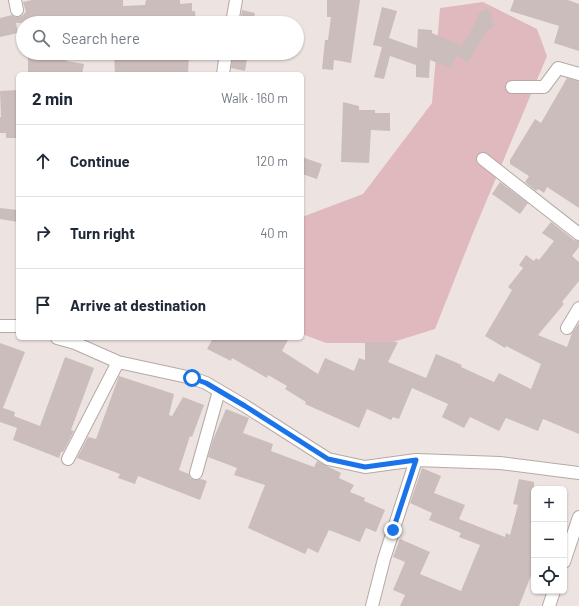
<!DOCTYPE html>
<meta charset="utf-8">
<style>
:root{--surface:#fff;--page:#f2f2f3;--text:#1f2937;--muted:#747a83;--line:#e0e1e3}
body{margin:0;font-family:Barlow,sans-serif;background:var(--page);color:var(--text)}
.controls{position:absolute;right:12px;bottom:12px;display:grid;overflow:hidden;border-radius:6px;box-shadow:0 1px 3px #0004}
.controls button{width:36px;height:36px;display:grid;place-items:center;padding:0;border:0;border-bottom:1px solid var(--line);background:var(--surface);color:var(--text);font:20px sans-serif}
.stop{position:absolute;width:12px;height:12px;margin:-9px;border:3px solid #1a73e8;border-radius:50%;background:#fff}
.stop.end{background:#1a73e8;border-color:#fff;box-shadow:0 1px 4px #0008}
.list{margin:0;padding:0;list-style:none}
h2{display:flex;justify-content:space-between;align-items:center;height:52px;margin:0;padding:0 16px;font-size:17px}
h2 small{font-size:13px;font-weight:400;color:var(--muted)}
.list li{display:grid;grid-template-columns:26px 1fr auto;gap:12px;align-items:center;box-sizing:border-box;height:72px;padding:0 16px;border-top:1px solid var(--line)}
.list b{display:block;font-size:15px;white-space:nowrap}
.list em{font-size:13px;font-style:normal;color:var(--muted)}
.icon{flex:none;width:22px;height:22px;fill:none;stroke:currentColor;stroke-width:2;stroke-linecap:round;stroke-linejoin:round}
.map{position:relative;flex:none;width:579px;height:606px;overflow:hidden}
.search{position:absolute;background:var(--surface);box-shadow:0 1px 3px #0004;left:16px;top:16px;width:288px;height:44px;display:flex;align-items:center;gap:10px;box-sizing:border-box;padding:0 14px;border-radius:22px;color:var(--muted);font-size:15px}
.panel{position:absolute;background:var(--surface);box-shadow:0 1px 3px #0004;left:16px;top:72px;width:288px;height:268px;border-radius:6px}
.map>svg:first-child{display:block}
</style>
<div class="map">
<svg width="579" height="606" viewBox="0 0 579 606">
<rect width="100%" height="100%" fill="#ede4e2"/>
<path fill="#e0b9be" d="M483,2L537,29L547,56L473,233L435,329L390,343H326L302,334V217L363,194L432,103L440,8Z"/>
<path fill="#cbbdbb" d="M32,0H123V6L145,5L146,0H180V4L192,3V11H195L196,23H16L18,33L0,37V18L12,15L15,17L22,16L26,12L23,2Z
M327,0H360L351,63L334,60L333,70L322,69L325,40H328L331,17H327Z
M514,0H568L579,4V51L554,43L559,26L510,11Z
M382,7L397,11L389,38L417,48L418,29L432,30V33L462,46L478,18L476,16L486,8L493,17L490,18L495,25L487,31L468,63L457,55L451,68L430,60L429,78L416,77V65L390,56L384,79L374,77L382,47L373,45Z
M242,10L255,13L253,23H240Z
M28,53H67L66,61L84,64L82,74H28Z
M114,53H189L188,74H115Z
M233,53H248L245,71L231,68Z
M567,78L579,81V208L547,187L544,193L538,189L536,191L525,182L529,176L510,164V160L535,119L541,123Z
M18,90V138H6V133H0V117H1L0,91Z
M343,102L359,106V110H375V113H390V131L371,130L369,163L341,162Z
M302,157L322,164L317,179L302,174Z
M500,182L528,203L520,214L492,194Z
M0,208L18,210V222L0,219Z
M551,222L574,240L579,241V247L572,256L579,262V281L562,302L564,304L538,335L567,347L572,333L579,323V434L543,419L538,431L506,418L499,431L470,417L464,428L442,417L448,404L412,388L399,419L393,417L391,420L367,409L359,428L305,404L306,402L285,389L287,386L268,375L267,378L232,358L231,361L207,349L213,338H289L282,351L318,374L325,358L354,371L359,358L365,360V342H398L388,362L426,378L436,354L462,365L461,367L494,382L499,373L531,389L541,364L506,346L505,348L485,336L512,290L508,287L523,268L519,265L526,255L534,261L536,258L539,260L554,241L542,233Z
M0,343L25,352L3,408L15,412L14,416L40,426L65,357L94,368L71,430L74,431L63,452H61L59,458L13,440L17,428L0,422Z
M119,376L174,394L169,415L172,416L183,397L204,405L192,437L190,436L179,470L189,474L190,478L194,480L201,479L207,481L200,500L138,476L135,484L118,478L120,474L77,458L88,437L96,439Z
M226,409L249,418L243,433L273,444L271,451L314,467L317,461L341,473L339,478L354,485L350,492L365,498L364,501L385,510L376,532L366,528L360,542L329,530L318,553L308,548L305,554L248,528L265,485L234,475L237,468L208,457L213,440Z
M422,468L441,476L434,493L465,505L459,519L505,537L506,533L510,535L518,505L513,504L519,479L534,482V568L519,606H400L405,595L393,590L405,562L393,557L400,539L430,552L420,574L461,591L480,545L459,537L461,533L429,520L432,513L410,503Z"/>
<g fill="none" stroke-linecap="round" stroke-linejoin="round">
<g stroke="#b5a9a4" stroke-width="14">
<path id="minor" d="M15,0L17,10
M232,23L236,0
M223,74L226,53
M512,87H544L558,68L579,74
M483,159L579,234
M0,326H18
M567,328L579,308
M57,338L75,343L118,362L192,378L206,383L245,406L328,459L365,467L416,460L500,463L579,473
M68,459L118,362
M196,473L219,391
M564,562L579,517
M372,606L384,559L416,460
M549,606L554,591"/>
</g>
<use href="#minor" stroke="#fff" stroke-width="12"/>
</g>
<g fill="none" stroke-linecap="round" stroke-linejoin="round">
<path stroke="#1a73e8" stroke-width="5" d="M192,378L206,383L245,406L328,459L365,467L416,460L393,530"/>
</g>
</svg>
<div class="controls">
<button>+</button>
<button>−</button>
<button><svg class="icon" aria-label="locate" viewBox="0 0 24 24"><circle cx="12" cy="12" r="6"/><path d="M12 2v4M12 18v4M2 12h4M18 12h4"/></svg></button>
</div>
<div class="stop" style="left:192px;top:378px"></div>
<div class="stop end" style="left:393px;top:530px"></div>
<div class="search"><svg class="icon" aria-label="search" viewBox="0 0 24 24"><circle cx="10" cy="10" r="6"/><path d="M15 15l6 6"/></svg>Search here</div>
<section class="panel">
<h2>2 min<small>Walk · 160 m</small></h2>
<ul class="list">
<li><svg class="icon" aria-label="ahead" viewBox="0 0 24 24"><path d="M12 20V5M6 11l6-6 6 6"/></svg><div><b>Continue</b></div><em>120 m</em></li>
<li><svg class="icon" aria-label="right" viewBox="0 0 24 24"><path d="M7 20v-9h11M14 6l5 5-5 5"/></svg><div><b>Turn right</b></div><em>40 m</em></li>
<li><svg class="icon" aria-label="arrive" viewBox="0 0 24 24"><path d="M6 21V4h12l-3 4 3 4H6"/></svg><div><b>Arrive at destination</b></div></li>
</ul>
</section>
</div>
